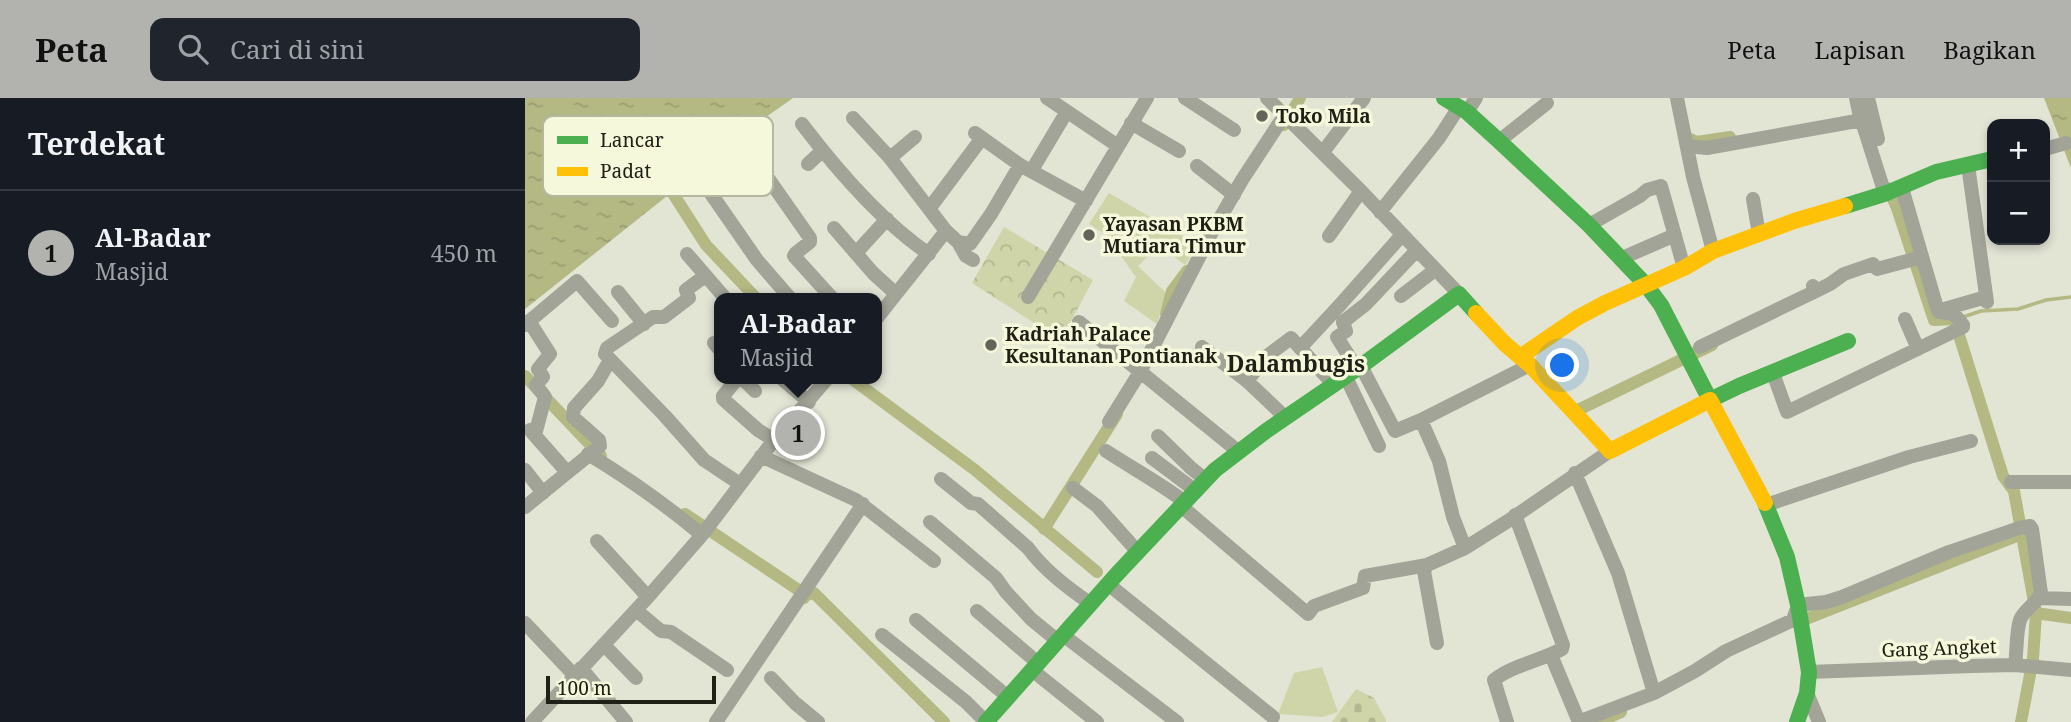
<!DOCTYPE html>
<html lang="id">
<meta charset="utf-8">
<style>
:root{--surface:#171b24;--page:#20242c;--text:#f1f3f6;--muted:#9ea1a6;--line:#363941;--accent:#b2b3af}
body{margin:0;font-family:"Noto Serif",serif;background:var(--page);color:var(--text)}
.controls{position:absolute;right:21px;top:21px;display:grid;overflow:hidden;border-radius:14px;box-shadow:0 4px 10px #0003}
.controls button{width:63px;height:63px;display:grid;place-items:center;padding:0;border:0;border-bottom:2px solid var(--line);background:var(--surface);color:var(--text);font:35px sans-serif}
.scale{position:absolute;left:21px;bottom:18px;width:170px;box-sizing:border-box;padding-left:7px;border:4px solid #202116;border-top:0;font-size:19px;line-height:24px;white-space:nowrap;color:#202116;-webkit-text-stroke:5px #f5f8da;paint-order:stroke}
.you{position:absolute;left:1038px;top:268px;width:24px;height:24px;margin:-18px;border:5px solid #fff;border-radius:50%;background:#1a73e8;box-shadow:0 0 0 10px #1a73e833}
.badge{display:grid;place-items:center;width:46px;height:46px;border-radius:50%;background:var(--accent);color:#111;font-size:23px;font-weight:700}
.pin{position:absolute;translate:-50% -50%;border:4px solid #fff;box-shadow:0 2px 7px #0006}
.popup{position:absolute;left:189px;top:195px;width:168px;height:91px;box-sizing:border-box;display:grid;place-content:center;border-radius:14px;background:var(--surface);filter:drop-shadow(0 2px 5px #0005);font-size:23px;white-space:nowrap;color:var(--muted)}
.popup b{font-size:26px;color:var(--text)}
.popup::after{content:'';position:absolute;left:50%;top:100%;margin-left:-14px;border:14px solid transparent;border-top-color:var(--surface)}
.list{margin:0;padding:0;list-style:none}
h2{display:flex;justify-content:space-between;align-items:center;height:91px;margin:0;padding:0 28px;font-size:30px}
h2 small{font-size:23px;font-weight:400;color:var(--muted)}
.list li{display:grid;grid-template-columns:46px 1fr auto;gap:21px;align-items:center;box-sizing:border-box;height:126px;padding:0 28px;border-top:2px solid var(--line)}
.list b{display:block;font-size:26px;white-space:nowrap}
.list p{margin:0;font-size:23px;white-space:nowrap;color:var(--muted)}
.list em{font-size:23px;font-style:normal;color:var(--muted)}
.icon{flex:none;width:38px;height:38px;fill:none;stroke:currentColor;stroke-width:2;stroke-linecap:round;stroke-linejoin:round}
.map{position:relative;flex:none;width:1546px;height:624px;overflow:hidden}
header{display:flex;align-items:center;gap:42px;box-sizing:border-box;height:98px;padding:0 35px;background:var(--accent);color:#111}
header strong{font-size:33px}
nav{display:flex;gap:38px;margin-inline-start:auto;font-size:24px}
.search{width:490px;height:63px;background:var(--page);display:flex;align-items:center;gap:18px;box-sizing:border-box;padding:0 24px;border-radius:14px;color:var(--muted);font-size:26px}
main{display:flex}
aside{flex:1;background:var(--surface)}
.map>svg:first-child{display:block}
</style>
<header>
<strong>Peta</strong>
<div class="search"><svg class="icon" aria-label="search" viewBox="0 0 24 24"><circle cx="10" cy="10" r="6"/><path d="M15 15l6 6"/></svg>Cari di sini</div>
<nav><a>Peta</a><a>Lapisan</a><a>Bagikan</a></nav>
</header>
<main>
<aside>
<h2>Terdekat<small></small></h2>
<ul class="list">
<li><span class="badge">1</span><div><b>Al-Badar</b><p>Masjid</p></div><em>450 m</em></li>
</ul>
</aside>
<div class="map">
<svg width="1546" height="624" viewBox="0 0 1546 624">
<defs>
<pattern id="cemetery-stones" width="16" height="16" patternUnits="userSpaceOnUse" patternTransform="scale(1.75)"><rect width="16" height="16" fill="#d0d4a9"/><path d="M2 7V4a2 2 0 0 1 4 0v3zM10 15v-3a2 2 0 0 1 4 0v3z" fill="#b2b691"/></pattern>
<pattern id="park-crowns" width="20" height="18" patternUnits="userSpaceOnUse" patternTransform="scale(1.75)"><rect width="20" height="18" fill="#d0d4a9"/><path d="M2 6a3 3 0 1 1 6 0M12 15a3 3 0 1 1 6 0" fill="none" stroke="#b2b691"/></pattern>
<pattern id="water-ripples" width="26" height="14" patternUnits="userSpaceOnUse" patternTransform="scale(1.75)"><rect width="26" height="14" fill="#b4b883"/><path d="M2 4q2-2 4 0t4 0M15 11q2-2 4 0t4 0" fill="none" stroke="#9a9e70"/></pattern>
</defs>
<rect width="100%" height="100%" fill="#e2e4d4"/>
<path fill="#d0d4a9" d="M584,95L673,147L660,167L634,147L613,168L641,195L632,226L599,203L611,179L591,151V143L564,126Z
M797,569L813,614L797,619L753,616L769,575Z"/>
<path fill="url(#cemetery-stones)" d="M831,591L849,600L861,622V624H807Z"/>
<path fill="url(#park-crowns)" d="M479,129L568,182L536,242L447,185Z"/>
<path fill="url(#water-ripples)" d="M0,0H268L198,49L147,94L0,211Z
M1519,0H1546V70Z"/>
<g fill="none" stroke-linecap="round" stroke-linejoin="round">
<path stroke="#b4b883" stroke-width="3.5" d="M1438,219L1456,213L1493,211L1521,202L1546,199"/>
<path stroke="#b4b883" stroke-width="12" d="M759,27L775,0
M1165,41L1172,44L1205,39
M1363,90L1372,110L1409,222L1429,221L1478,378L1489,393L1511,515L1508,561L1496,624
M147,94L181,147L231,200
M641,216L647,193L662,173
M0,278L76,358
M327,281L450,372L572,474
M1055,311L1187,247
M160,416L281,497L279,500
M519,431L592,316
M281,497L289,495L419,624
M1511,515L1546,520
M1271,525L1497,436
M1074,624L1096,614"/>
<path stroke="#a3a498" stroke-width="14" d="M522,0L593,48
M660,0L709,32
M742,0L836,93L934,196
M1152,0L1168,79L1188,153
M1331,0L1334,14L1360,96
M1343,0L1353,41
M942,14L951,0
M328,20L365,60L421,133L433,144L445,146L466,116L495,67
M606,25L654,53
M277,26C312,72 357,124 404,156
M450,35L495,67L561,103
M974,43L1022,5
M1162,48L1182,50L1337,22
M1520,51L1541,45
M798,54L839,0
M226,56L285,140V144L271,155L269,158L307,200
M365,60L390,39
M283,66L297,53
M1443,67L1462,204
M672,68L709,97
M507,72L541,15
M180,87L232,162L265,200
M1377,90L1412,210L1414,214L1429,216L1438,227
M1228,101L1234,136
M404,111L457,40
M855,114L914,40L934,9
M1064,127L1115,98L1122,92L1136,88L1159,170
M309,130L348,175L371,196
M804,138L836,93
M433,144L441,158L448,162
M331,155L362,121
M162,156L200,200
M1095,161L1150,137
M180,178L161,192L164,200L139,219H128L82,250L80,256L140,318L179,362L215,386
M1288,188L1291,193L1305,186L1319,176L1348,166L1352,171L1397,159
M93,194L119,226
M876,198L910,172
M503,199L622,0
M1416,212L1461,199
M352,220L421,133
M1380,221L1393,251
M4,223L25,256L13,271L18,279L11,287L20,299L10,337
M554,224L714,354
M0,227L52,183L87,223
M189,245L194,251
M677,249L722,283L761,320
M776,249L814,208L877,137
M1175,249L1291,193
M836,268L870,333L896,322L1005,267
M832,271L812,239L821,233L818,224L841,206L892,152
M1248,275L1262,314L1438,229
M821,279L854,348
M212,281L198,298V301L233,332L249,342
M218,281L230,293
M257,281L284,304
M722,283L742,258L766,240L809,287
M896,322L914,363L928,419L940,450
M584,324L615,274L687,134L717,82L759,18
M5,332L42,374
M633,338L666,370L681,382
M581,353C607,370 635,385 660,404
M63,356C103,380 141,407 177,437
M236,358L331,402L409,463
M627,360L671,393
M0,372L18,395
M1050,375L1093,475L1129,595
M416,381L446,405L453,406L503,450C519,472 543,490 566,506
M1486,384H1546
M548,390L572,408L613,454
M1241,407L1384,359L1446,343
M656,408L783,516L789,508L838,490L840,478L902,467
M0,409L75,348L74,342L48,319L49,310L73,283L85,262
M405,424L471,480L481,494L506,521L533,543
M72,443L123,499
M583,486L748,619
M1514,500L1546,501
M1273,507L1301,504L1317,499L1424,454L1494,430L1505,428L1507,431L1516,495C1512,506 1499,511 1495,522C1491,534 1492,554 1490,567
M111,512L136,533L146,534L202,572
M452,513L513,565
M391,522L483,599
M0,525L50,578
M357,537L441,604L461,624
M538,537L652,624
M912,545L899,473L902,467L940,450L983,423L1085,353
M79,547L111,580
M1026,557L1054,624
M56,570L101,624
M507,572L572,624
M1284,574L1447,568L1490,567L1546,572
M246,580L270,605L293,624
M1282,595L1294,624
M7,624L123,499L177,437L249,342L302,281
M191,624L338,406
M982,624L969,582C988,567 1015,563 1037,551L1038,547L990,417
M1053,624L1129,595L1170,573L1201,553L1268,522L1271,513L1274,512"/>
<path stroke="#4caf50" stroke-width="16" d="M919,0L942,14L974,43L1064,127L1121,187L1136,207L1185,302L1214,288L1323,243
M1320,108L1362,95L1411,74L1467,61
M1240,405L1262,459L1273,507L1284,574L1282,595L1272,624
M461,624L592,476L690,372L741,333L836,268L934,196L951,215"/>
<path stroke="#ffc107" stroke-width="16" d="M951,215L980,246L1005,267L1085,353L1185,302L1240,405
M995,259L1052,220L1080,205L1159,170L1188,153L1269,123L1320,108"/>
</g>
<g fill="#646558" stroke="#f5f8da" stroke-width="2.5">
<circle cx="737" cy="18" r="7"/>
<circle cx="564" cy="137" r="7"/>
<circle cx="466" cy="247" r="7"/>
</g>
<g text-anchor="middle" stroke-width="7" stroke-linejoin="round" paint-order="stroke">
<g font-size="19" font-weight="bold" fill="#202116" stroke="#f5f8da" text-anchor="start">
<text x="751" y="25">Toko Mila</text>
<text x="578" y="133">Yayasan PKBM<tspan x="578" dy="22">Mutiara Timur</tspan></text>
<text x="480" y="243">Kadriah Palace<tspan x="480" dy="22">Kesultanan Pontianak</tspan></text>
</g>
<g font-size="19" fill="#202116" stroke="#f5f8da">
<text transform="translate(1414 550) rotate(-2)" y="7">Gang Angket</text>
</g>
<g font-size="23" font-weight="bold" fill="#202116" stroke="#f5f8da">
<text x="771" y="274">Dalambugis</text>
</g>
</g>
<rect x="18" y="18" width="230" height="80" rx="10" fill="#f5f8da" stroke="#b5b89f" stroke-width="2"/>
<rect x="32" y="38" width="31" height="8" fill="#4caf50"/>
<rect x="32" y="69" width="31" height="9" fill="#ffc107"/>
<g font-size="19" fill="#202116">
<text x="75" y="49">Lancar</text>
<text x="75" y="80">Padat</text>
</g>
</svg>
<div class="controls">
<button>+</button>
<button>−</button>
</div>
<div class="scale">100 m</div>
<div class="you"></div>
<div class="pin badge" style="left:273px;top:335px">1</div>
<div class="popup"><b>Al-Badar</b>Masjid</div>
</div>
</main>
